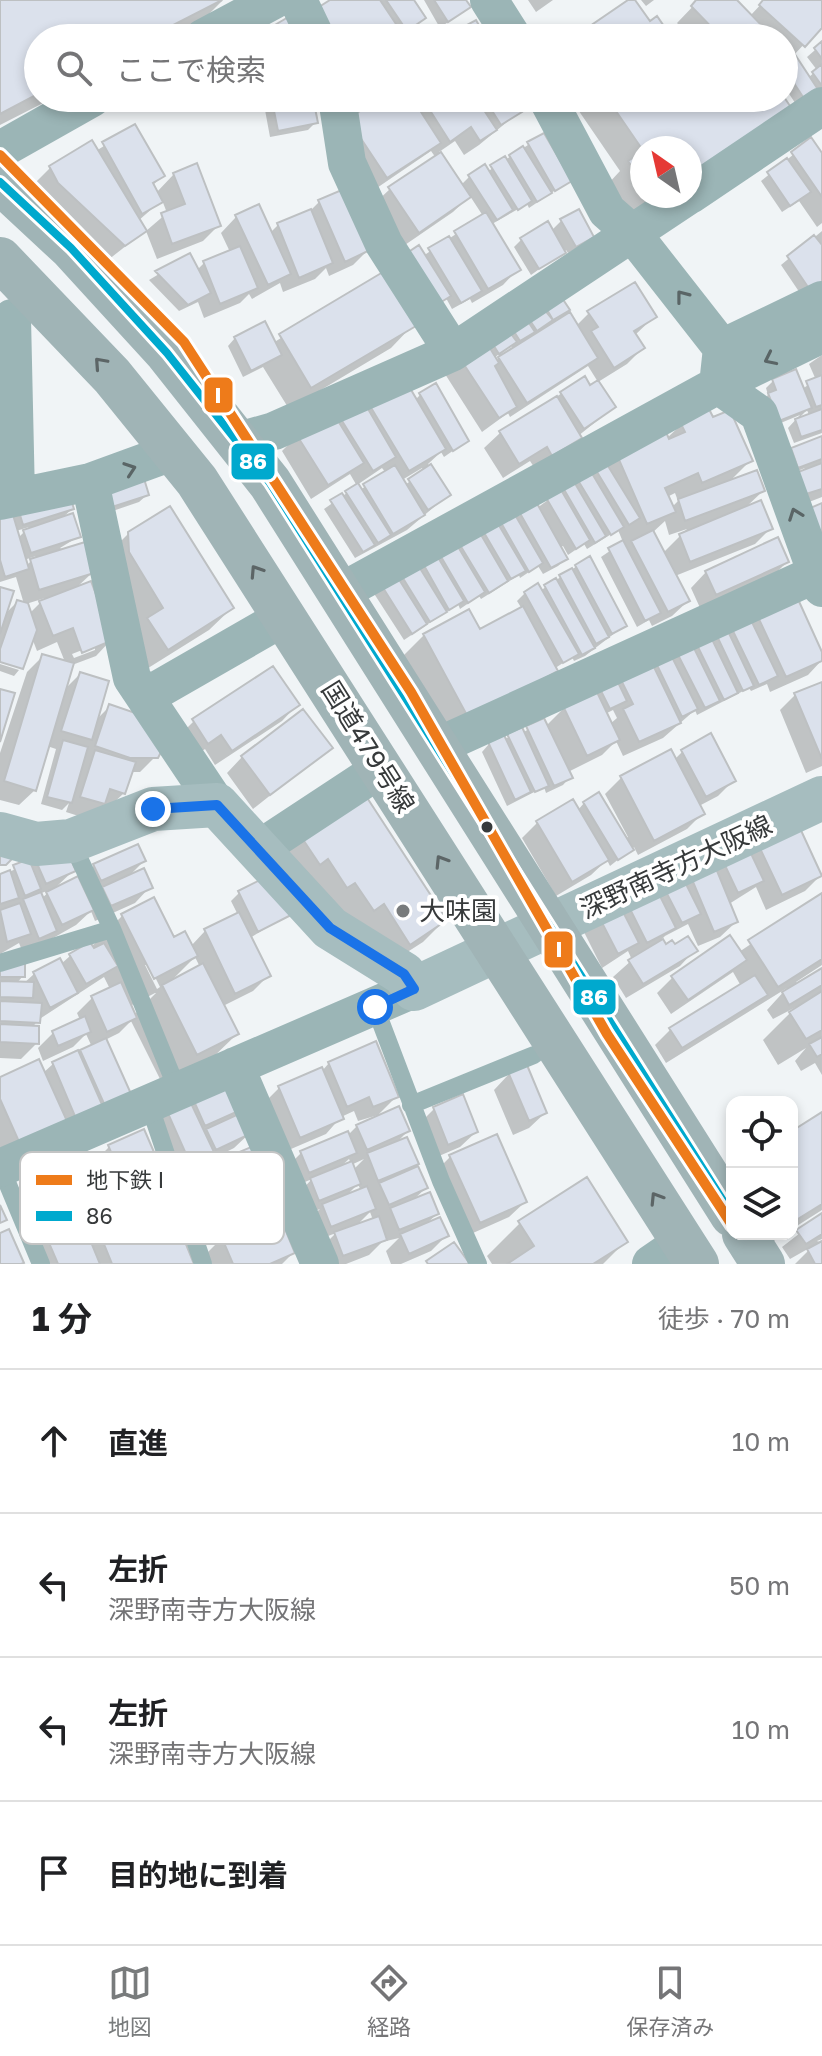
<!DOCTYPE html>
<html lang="ja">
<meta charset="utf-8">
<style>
:root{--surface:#fff;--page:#f2f2f2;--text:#202124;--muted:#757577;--line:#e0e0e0;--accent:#787b7c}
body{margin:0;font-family:"Golos Text","Noto Sans JP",sans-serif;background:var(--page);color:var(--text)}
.controls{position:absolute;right:24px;bottom:24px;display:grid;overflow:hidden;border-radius:16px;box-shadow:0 4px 12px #0003}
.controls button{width:72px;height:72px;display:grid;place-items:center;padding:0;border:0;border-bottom:2px solid var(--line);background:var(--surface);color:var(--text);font:40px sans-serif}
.compass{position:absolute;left:630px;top:136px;width:72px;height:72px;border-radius:50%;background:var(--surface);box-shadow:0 4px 12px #0003;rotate:326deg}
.stop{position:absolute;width:24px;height:24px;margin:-18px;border:6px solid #1a73e8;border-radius:50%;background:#fff}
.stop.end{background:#1a73e8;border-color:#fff;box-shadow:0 2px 8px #0008}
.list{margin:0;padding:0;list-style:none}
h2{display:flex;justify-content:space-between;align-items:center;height:104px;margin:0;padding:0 32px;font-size:34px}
h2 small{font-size:26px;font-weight:400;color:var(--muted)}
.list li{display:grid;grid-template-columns:52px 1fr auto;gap:24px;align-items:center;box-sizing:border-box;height:144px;padding:0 32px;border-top:2px solid var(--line)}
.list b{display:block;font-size:30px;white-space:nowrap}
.list p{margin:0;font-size:26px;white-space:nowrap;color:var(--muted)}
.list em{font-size:26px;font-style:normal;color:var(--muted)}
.icon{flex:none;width:44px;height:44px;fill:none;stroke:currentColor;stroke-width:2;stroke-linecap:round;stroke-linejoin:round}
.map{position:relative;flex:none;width:822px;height:1264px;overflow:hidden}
.search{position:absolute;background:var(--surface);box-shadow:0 4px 12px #0003;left:24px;right:24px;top:24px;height:88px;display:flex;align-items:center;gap:20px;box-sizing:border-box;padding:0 28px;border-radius:44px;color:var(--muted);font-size:30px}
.sheet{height:680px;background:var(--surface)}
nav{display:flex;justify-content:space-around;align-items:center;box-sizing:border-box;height:112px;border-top:2px solid var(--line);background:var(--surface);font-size:22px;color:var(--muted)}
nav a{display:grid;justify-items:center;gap:4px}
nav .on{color:var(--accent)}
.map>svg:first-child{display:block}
</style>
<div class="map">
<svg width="822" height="1264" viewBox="0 0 822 1264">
<rect width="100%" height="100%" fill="#f0f4f6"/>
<path fill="#0003" fill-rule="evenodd" d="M0,0H223L201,22L170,38H38V98H53L0,125Z
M334,0H412L424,18L395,38H257L296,30Z
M424,0H463L468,7L440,28Z
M528,0H553L536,12Z
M631,0L649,24L670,38H581Z
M641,0H654L646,6Z
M699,0H735L750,16L765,0H822V25L793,56L808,78L817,70L807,57L822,44V98L799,109L784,86V62L787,60L784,38H691L677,23Z
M297,98H311L316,122L308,130L270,137L265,110L273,103Z
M384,98H410L417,110L432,98H510L519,112L479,145L464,155L455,141L439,152L461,185L470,176L487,172L543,135L569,181L529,208L527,204L492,224L518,269L503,285L472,303L470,299L452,309L423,256L483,216L470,196L453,212L402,247L374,204L390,189L436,158L431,151L371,192L334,136Z
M570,98H782L690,148H642V196H678L635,226L607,185L620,171Z
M134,127L162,176L152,186L156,193L174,174L219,225L203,241L157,259L146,231L167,213L162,200L138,221L145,231L108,260L43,198L34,184L50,168L91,143L96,151Z
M811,140L822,156V223L817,227L799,201L782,212L761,181Z
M319,202L368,250L353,265L329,276L326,268L315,279L283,292L280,283L252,299L249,294L240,303L204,318L198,302L179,311L149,280L189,256L197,270L204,263L230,252L221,233L236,217L270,233L278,225L309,212Z
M561,221L584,244L568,253L566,250L531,275L514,247L522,239L551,231Z
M822,231V287L804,299L781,265Z
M382,274L413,325L391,348L289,409L263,367L243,377L228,346L235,338L273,343Z
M561,300L567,309L555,321L576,326L589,313L654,317L635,335L643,348L627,364L598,382L588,366L510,417L508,413L482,432L445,374ZM511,345L514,350L492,363L490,361Z
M822,355V433L794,443L788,428L800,415L771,427L761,402L768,395L766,388L773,381L802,389L816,380L809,364ZM807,410L809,415L797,420Z
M584,379L590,388L614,407L536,470L530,461L503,478L484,448L500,433Z
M420,395L467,441L444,457L441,452L428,464L448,495L407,530L355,558L324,509L357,486L350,474L311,499L282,451L298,435L371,407L415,400ZM382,468L386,473L360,490L357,485ZM422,468L424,471L405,485L402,480Z
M712,420L751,460L729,482L763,491L744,509L771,528L755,544L675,576L688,601L672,616L652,626L649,620L637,627L601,557L623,542L618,530L587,549L584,544L568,555L563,546L559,548L565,559L558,566L543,574L538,566L520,578L519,575L481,599L479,596L460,609L458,604L404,640L373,592L501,523L537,508L577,479L667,438L682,424ZM675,493L678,501L672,507L667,497ZM665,521L669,535L687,529L663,553L652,533Z
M822,438V497L791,509L784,490L805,468L790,474Z
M94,494L147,495L139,502L101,515Z
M72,509L61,519L78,537L60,548L92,573L75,589L111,640L96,656L72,665L64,690L80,674L95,721L110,706L156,756L140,772H130L124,793L108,808L88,819L66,812L69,803L62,810L41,804L56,749L47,746L35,790L19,805L0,800V753L27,672L43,656L65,662L57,642L37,651L32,638L20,669V666L0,659V589L4,615L17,602L24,604L16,577L0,582V514ZM29,527L18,538L16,531ZM36,556L26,566L24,560ZM45,598L29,614L26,604ZM95,645V650L74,658L72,654Z
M129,533L232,608L209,630L145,670L106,556Z
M787,562L771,578L701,610L691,588L706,572Z
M577,566L624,626L585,656L574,661L572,657L446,740L402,657L424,635L479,632L522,609L517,601L525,593L540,591Z
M759,617L822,656V660L808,675L770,692L767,684L751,691L749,688L697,715L695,710L663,738L623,756L616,741L602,755L568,772L570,777L563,785L546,793L544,787L507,806L482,752L489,744L522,733L543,721L546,726L564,708ZM613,710L617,718L610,724L605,714Z
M0,664L19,670L14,676L0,671Z
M822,684V766L806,773L780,710L796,694Z
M297,705L282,721L215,765L205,749L192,758L178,737L194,721Z
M330,748L253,809L227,773L242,757Z
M683,751L734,780L718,796L699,806L703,813L687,829L638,855L634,847L610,866L607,860L591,875L556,896L522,838L538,822L578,810L584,803L625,839L628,837L605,794L621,778L670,752L674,760Z
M299,833L445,920L423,942L387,965L277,855Z
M759,846L820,876L805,891L766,910L756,887L729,904L736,922L720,937L698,946L688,924L665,936L661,940L665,947L695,950L680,966L626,998L613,977L632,960L628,951L602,968L584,932Z
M36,860L73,871L55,888L78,882L95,865L144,861L128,877L150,887L135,903L95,921L91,911L76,925L39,946L23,953L19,943L0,954V876ZM52,889L41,899L39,894Z
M271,876L290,913L250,938L268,976L253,991L223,1006L237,1034L203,1067L164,1087L131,1021L119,1033L105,1040L130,1096L0,1148V1079L43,1073L53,1064L92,1047L86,1034L73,1047L43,1061L38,1048L53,1033L80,1020L77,1013L92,998L110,989L104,977L38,1020L32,1028L37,1043L21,1059L0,1058V966L23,976L16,984H23L34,974L59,961L61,964L70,956L91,947L123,915L191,946L205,931L238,915L231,901L239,893ZM195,957L200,967L170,982ZM145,965H149L160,987L157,989ZM155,993H156L134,1015L130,1006Z
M822,896V965L796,982L798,985L822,971V1075L815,1063L801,1071L795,1061L806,1048L778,1065L763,1040L796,1007L773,1019L767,1010L787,988L666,1063L655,1045L671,1029L741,986L733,972L671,1014L657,993L672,978L739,952Z
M329,1063L397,1096L378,1115L358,1121L354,1111L341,1117L326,1134L284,1152L264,1103L279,1088L322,1071Z
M509,1074L545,1113L529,1128L513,1135L494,1090Z
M194,1101L241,1109L230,1120L250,1133L234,1148L206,1162L209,1170L254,1147L265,1173L249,1189L275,1205L257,1223L293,1253L282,1264H212L207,1253L226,1234L198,1246L189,1224L210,1203L182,1214L172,1189L191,1170L174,1177L151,1127L167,1111Z
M434,1109L476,1132L460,1147L432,1159L418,1125Z
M822,1115V1210L792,1229V1134Z
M357,1126L408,1131L395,1144L416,1163L406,1173L426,1188L412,1201L437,1214L424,1226L446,1236L431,1251L401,1264H391L386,1251L399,1238L382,1242L369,1255L346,1264H325L320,1249L336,1233L315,1241L307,1221L320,1209L304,1215L296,1196L312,1179L293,1187L286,1168L301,1153L348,1135ZM349,1159L351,1164L338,1169ZM364,1159L353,1170L351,1165ZM358,1184L361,1191L346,1196ZM370,1212L373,1220L356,1226Z
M109,1147L158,1166L136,1188L191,1264H36L31,1253L47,1237L68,1228L90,1207L109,1199L94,1162Z
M450,1157L525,1202L509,1217L464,1237L435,1172Z
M65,1161L98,1190L62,1224L27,1239L14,1209L27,1197L22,1186L37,1170L60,1167Z
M822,1216V1239L817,1241L822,1243V1264H795L813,1246L790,1259L782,1247Z
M520,1223L626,1241L603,1264H492L487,1256Z
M765,1234H784L771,1243Z"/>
<path fill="#dbe1ec" stroke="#bdc0c2" stroke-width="2" d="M0,0H222L148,38H38V94L0,114Z
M330,0H380L402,33L395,38H327L311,12Z
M386,0H414L426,18L407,31Z
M434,0H466L471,7L448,22Z
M628,0H635L650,21L657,16L672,38H599L590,26Z
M696,0H737L770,34L766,38H722L691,6Z
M763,0H822V28L805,47L759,5Z
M290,16L303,38H253Z
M476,20L486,38H443Z
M822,41V59L814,48Z
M794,53L821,94L807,103L784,68V60Z
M822,64V86L812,72Z
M784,97L794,112L690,183V148L642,149L607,98Z
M286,98H313L318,123L278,131L272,101Z
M380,98H412L441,143L387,178L348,119Z
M428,98H476L497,130L480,141L471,127L450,142L424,101Z
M484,98H512L522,112L501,125Z
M135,124L165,176L153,183L163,202L142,214L102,142Z
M544,133L572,181L555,191L527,142Z
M811,137L822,153V197L791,152Z
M92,140L147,231L125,246L58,183L49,166Z
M523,146L552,193L537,202L509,155Z
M441,152L471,197L419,233L388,187Z
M642,152V182L628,161Z
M505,156L532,201L518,210L490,165Z
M787,158L811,192L790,206L767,172Z
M197,163L221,226L172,244L161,213L185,204L173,173Z
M485,164L513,210L497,220L468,175Z
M344,189L370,250L345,262L318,200Z
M259,204L291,274L268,285L235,215Z
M311,209L333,263L299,278L277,223Z
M579,209L594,237L576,247L560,219Z
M486,212L521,270L488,289L454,231Z
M548,221L566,253L539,269L520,238Z
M814,235L822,245V287L812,293L787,256Z
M449,236L482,291L461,303L428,248Z
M419,245L451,296L433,307L401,257Z
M240,246L258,288L220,304L203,261Z
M190,253L211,293L188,305L155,271Z
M383,272L416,326L311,388L279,334Z
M635,282L657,317L634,331L645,348L614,368L591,331L598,327L587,311Z
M562,298L570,310L553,320L546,308Z
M544,309L553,320L537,331L529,319Z
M570,312L598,358L527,403L498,357Z
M527,320L535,332L520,341L513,330Z
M265,321L282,355L251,371L234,337Z
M509,331L517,342L499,354L492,343Z
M485,340L499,363L495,366L517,407L499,418L459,357Z
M796,369L812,408L779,421L768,393L776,390L772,379Z
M822,375V405L816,407L806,381Z
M585,376L590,385L598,380L616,407L584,429L560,392Z
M407,383L446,449L409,471L370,406Z
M436,383L469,441L453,451L419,393Z
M557,396L582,438L552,456L547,447L519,464L499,431Z
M364,402L396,457L373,471L339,416Z
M709,409L713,417L730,410L753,461L702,483L698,473L665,488L676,512L647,524L613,446L666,432L669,439L685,432L680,422Z
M822,409V430L801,437L795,419Z
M332,411L364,463L328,485L296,434Z
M822,436V459L798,468L791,448Z
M605,461L640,518L629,525L594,467Z
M822,463V489L806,494L798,472Z
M431,464L451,495L428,510L408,479Z
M395,465L425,515L393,534L363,484Z
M590,470L624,527L611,535L576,477Z
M757,470L765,491L685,521L678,499Z
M142,472L149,495L109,508L101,485Z
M573,480L606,536L595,543L562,486Z
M358,483L391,535L378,543L345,491Z
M560,488L590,540L576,549L545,496Z
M68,490L74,509L23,525L17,505Z
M342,493L375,545L363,552L330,500Z
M534,498L568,559L551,568L517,508Z
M761,500L773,529L690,562L679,534Z
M822,503V539L808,509Z
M170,506L234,608L168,650L147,618L163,608L129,552L128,532Z
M11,508L29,569L5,577L0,560V512Z
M73,513L81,537L31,553L23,530Z
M514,513L543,563L529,572L500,521Z
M497,522L526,571L511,579L483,531Z
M653,530L690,601L668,612L631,541Z
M480,533L508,581L489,593L460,545Z
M778,537L789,562L716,595L705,571Z
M623,540L661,613L645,621L608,548Z
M85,542L94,573L39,590L30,559Z
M457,545L485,592L468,603L440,555Z
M436,554L464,601L449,610L422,562Z
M590,556L627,626L612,634L575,565Z
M418,565L447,612L430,622L401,575Z
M572,568L609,637L596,644L559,575Z
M395,573L427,624L412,634L380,583Z
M556,578L595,648L582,655L544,585Z
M91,581L113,640L82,653L73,628L53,636L39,601Z
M538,583L579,654L563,663L524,592Z
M0,587L14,591L0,634Z
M797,597L822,652V661L786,677L757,615Z
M17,600L28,603L37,630L23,669L0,662V649Z
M523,606L558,671L469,719L423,634L469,609L480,629Z
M750,618L778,676L759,685L731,627Z
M727,629L754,686L743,691L716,634Z
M710,635L738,693L724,700L695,641Z
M692,644L720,701L705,708L676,651Z
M42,654L74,663L36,791L4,781Z
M671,655L698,709L682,717L656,663Z
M653,665L681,723L639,742L623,709L633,704L621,680Z
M273,666L300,705L232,751L221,735L208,744L192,719Z
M80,672L109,681L92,740L61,731Z
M615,676L627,701L610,709L598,685Z
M822,682V759L794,693Z
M0,689L15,693L0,742Z
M596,690L620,740L587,756L563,706Z
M109,704L150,718L165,744L158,758H130L95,746Z
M303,709L333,748L270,795L241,756Z
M544,718L573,778L554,786L526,726Z
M522,727L549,786L535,792L507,734Z
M711,733L736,781L706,797L681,750Z
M504,735L531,792L515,800L488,742Z
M63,740L88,747L72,803L47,797Z
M671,749L705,814L654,841L620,776Z
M95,750L136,762L125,794L110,789L105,804L80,797Z
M362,790L447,920L410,945L384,904L374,911L355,883L347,888L328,859L320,865L298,832Z
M599,792L634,850L618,860L583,802Z
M573,799L609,860L572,882L536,821Z
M799,826L822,876L782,895L758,844Z
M0,840L13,858L6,865H0Z
M138,844L146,861L101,881L93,864Z
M747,845L764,881L738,893L721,857Z
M65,846L76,871L46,884L35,859Z
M29,859L41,889L25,896L13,865Z
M713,861L738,922L714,932L688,870Z
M144,868L153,888L111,906L102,887Z
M10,870L19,898L0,904V874Z
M272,874L293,914L258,932L238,891Z
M78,876L94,910L62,925L46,892Z
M682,876L701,914L682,923L663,886Z
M655,886L676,928L647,943L626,901Z
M41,892L57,931L39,939L23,899Z
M822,893V959L778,987L748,940Z
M154,897L174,937L185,931L198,956L154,979L121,914Z
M20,903L31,934L7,942L0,910Z
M619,904L639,943L618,954L598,915Z
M239,912L271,976L235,994L204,929Z
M730,935L747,960L688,1000L671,976Z
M688,936L698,951L643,984L628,960L663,939L666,944L672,940L675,944Z
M90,942L94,948L104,943L118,966L86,984L69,954Z
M60,958L78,993L50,1008L33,972Z
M25,963V977H0V964Z
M203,963L239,1034L197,1055L162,985Z
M822,968V985L789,1005L782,992Z
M755,975L768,995L682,1048L669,1028Z
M0,981L34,982L33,998L0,997Z
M121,982L137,1018L107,1032L91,996Z
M822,991V1030L806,1039L789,1012Z
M0,1001L42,1003L40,1023L0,1021Z
M85,1016L91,1032L58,1046L52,1031Z
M0,1024L39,1026V1044L0,1042Z
M822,1037V1054L817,1057L809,1044Z
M106,1038L132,1096L106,1108L80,1050Z
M376,1041L399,1097L373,1107L369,1097L347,1107L328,1062Z
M78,1050L104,1109L77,1121L52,1062Z
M39,1059L67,1121L20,1144L0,1099V1077Z
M527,1065L547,1113L529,1121L508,1072Z
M322,1067L344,1119L300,1138L278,1086Z
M220,1087L235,1090L243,1109L205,1126L193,1099Z
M463,1094L478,1132L448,1145L433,1107Z
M189,1099L214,1152L190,1163L166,1109Z
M399,1106L410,1131L367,1150L356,1125Z
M243,1112L252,1133L216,1150L206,1129Z
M822,1112V1204L793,1222L792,1131Z
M144,1129L160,1166L123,1181L108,1145Z
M348,1131L357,1153L309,1173L300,1151Z
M497,1134L527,1202L480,1223L449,1155Z
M407,1137L419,1164L378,1181L367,1153Z
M256,1145L268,1174L225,1192L213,1163Z
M82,1151L100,1190L82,1198L64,1160Z
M352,1161L361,1184L319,1201L310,1178Z
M418,1166L428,1188L389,1205L379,1183Z
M587,1177L628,1242L593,1264H507L534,1246L518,1221Z
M149,1180L170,1231L179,1227L194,1264H112L88,1205Z
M367,1186L376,1209L331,1227L322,1204Z
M430,1192L439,1214L399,1230L390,1208Z
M0,1205L7,1220L0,1223Z
M278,1212L295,1253L270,1264H233L221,1236Z
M822,1213V1234L806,1244L796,1230Z
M379,1216L387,1240L343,1256L334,1232Z
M440,1217L449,1236L409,1254L400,1234Z
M82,1220L100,1264H58L46,1236Z
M9,1229L24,1263L21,1264H0V1233Z
M822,1241V1264H815L807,1249Z
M454,1242L470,1264H428L426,1261Z"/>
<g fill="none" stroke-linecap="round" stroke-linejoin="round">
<path stroke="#9bb5b6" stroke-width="18" d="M71,841L112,929L178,1091
M0,963L112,929
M375,1007L441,1181L478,1264
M149,1104L203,1264
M411,1105L534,1055
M1,1168L41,1264"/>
<path stroke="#9bb5b6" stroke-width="38" d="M298,0L316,38
M489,0L513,38
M203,38L274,0
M337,98L347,163L384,244L453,352
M547,98L607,211L632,233L722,348L718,385L759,414L822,588
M0,150L92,98
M690,195L822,106
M12,318L16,497
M722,348L822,300
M235,442L274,431L453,352L688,196
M90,482L132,678L217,805
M0,501L90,482L175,451
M339,593L718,385L822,334
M145,697L286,616
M436,747L822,571
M259,849L382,768
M235,1066L320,1264
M0,1168L414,989
M651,1264L683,1242"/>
<path stroke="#a6bdbf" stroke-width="44" d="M0,834L36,844L71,841L153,809L217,805L330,928L404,974L414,989L822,798"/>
<path stroke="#a0b4b6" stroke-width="44" d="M0,182L71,248L167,353L270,483L732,1215
M0,259L112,376L197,481L697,1264
M744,1234L763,1264"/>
<g stroke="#fff" stroke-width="14">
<path id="bus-1" d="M0,182L71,248L167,353L270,483L732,1215"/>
</g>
<use href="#bus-1" stroke="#00a9ce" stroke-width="8"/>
<g stroke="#fff" stroke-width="16">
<path id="metro-1" d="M0,155L184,342L411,692L607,1034L732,1225"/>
</g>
<use href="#metro-1" stroke="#ee7b1a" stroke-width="10"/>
</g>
<defs><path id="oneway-chevron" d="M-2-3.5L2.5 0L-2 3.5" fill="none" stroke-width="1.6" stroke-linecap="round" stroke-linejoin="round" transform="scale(2)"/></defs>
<g stroke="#5a6566">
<use href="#oneway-chevron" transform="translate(682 296) rotate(-128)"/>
<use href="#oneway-chevron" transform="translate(770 359) rotate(154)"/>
<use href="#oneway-chevron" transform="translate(130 469) rotate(-19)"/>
<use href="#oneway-chevron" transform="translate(795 514) rotate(-110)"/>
</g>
<g stroke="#5c6566">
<use href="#oneway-chevron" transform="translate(100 363) rotate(-132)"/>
<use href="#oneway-chevron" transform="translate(256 571) rotate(-123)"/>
<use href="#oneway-chevron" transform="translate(441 861) rotate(-122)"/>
<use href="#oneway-chevron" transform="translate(656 1198) rotate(-122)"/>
</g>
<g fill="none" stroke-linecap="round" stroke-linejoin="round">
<path stroke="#1a73e8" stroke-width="10" d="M153,809L217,805L330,928L404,974L414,989L375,1007"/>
</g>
<circle fill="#373a3b" stroke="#fff" stroke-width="3" cx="487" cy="827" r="7"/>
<circle fill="#787b7c" stroke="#fff" stroke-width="3" cx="403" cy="911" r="8"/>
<g text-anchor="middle" stroke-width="8" stroke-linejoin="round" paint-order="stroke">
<g font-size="26" fill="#373a3b" stroke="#fff">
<text transform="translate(368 747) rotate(58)" y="9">国道479号線</text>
<text transform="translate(676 867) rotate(-25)" y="9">深野南寺方大阪線</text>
</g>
<g font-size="26" fill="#373a3b" stroke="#fff" text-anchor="start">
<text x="419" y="920">大味園</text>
</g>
</g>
<rect x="20" y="1152" width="264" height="92" rx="12" fill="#fff" stroke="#c3c4c4" stroke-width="2"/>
<rect x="36" y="1175" width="36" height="10" fill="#ee7b1a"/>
<rect x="36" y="1211" width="36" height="10" fill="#00a9ce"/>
<g font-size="22" fill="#373a3b">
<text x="86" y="1188">地下鉄 I</text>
<text x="86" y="1224">86</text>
</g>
<g stroke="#fff" stroke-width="3">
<rect x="203" y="376" width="31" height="38" rx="8" fill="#ee7b1a"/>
<rect x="230" y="442" width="46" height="39" rx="8" fill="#00a9ce"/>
<rect x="543" y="930" width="31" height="39" rx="8" fill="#ee7b1a"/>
<rect x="572" y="978" width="45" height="38" rx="8" fill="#00a9ce"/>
</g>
<g font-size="22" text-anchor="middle" font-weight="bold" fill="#fff">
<text x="218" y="403">I</text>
<text x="253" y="469">86</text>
<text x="559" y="957">I</text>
<text x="594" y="1005">86</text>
</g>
</svg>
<div class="controls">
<button><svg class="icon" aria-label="locate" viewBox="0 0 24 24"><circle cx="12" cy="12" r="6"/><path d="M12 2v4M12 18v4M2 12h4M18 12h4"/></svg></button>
<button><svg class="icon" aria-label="layers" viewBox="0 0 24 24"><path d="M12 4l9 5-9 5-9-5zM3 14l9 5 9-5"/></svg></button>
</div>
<svg class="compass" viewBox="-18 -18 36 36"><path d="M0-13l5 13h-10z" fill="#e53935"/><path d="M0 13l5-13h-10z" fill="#757577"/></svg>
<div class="stop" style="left:375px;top:1007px"></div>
<div class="stop end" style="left:153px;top:809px"></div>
<div class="search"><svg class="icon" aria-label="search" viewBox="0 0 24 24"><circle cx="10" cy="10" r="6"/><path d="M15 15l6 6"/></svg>ここで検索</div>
</div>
<section class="sheet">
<h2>1 分<small>徒歩 · 70 m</small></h2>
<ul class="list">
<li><svg class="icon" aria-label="ahead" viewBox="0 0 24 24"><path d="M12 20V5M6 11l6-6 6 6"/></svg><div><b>直進</b></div><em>10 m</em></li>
<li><svg class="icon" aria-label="left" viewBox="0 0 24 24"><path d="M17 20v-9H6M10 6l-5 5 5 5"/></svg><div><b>左折</b><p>深野南寺方大阪線</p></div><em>50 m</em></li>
<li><svg class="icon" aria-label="left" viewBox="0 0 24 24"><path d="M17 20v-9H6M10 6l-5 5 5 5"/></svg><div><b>左折</b><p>深野南寺方大阪線</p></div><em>10 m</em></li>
<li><svg class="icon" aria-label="arrive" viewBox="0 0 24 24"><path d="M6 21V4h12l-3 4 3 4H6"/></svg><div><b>目的地に到着</b></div></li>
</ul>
</section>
<nav>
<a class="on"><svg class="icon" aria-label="map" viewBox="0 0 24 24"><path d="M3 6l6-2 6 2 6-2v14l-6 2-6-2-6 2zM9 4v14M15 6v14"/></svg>地図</a>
<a><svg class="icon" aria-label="directions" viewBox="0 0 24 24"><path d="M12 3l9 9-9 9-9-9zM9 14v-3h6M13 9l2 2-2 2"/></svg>経路</a>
<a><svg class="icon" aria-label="saved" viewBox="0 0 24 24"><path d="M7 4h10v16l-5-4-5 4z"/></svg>保存済み</a>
</nav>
